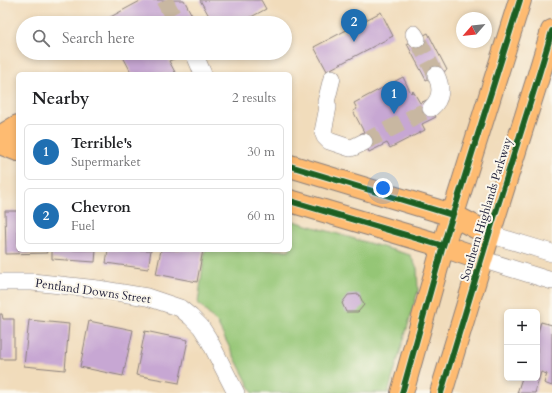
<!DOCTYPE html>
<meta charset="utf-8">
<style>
:root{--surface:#fff;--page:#f6f6f6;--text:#202124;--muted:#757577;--line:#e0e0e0;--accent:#1f6fb2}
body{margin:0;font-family:Cardo,serif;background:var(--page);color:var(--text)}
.controls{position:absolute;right:12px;bottom:12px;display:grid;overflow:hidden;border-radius:6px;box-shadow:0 2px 6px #0003}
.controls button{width:36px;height:36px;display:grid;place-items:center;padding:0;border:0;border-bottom:1px solid var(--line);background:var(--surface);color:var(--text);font:20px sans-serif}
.compass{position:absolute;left:456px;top:12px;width:36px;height:36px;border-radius:50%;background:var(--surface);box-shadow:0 2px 6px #0003;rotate:242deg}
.you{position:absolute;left:383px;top:188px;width:14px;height:14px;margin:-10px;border:3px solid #fff;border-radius:50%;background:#1a73e8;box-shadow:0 0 0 6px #1a73e833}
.badge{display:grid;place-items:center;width:26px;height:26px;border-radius:50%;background:var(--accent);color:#fff;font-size:13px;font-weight:700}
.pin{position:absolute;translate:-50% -33px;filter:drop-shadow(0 1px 2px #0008)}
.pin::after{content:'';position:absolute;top:21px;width:14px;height:12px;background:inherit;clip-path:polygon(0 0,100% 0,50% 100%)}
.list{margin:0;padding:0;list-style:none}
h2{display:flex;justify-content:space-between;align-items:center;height:52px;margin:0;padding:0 16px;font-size:17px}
h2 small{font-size:13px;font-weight:400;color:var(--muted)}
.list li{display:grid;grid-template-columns:26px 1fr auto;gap:12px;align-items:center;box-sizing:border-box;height:56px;margin:0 8px 8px;padding:0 8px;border:1px solid var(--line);border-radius:6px}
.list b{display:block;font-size:15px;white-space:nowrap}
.list p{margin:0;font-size:13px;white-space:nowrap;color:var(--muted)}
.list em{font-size:13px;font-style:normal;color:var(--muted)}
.icon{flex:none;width:22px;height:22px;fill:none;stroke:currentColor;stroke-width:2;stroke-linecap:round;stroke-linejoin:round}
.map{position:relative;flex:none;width:552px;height:393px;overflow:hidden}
.search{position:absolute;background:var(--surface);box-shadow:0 2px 6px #0003;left:16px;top:16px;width:276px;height:44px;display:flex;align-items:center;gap:10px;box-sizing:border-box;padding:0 14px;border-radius:22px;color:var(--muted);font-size:15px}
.panel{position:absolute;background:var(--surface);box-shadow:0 2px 6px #0003;left:16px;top:72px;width:276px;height:180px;border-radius:6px}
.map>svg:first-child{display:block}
</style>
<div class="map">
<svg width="552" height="393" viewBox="0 0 552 393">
<rect width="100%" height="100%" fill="#fbf7ec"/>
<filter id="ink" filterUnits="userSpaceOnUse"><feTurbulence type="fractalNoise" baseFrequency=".025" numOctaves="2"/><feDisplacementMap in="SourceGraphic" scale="8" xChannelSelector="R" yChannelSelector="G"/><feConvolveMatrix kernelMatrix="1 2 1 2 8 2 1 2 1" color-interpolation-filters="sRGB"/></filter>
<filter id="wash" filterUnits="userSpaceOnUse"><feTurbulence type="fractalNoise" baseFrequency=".012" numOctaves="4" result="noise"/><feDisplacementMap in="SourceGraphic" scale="16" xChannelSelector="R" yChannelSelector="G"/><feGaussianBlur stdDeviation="0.9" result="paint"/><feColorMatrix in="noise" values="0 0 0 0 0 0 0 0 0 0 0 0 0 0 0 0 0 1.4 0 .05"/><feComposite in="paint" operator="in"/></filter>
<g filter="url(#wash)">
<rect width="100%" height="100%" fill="#f1dcbb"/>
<path fill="#95c676" stroke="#5c7458" d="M290,220L410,255L417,268L418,291L388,393H253L217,323L198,303L205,250H290Z"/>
<g id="blocks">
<path fill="#c7a7d3" d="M142,0H184L196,23H105L103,21Z
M200,0H261L266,9L240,23H213Z
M381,12L393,36L327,71L314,47Z
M428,33L447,70L426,80L407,44Z
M121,53H174L176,58L169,61L176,74H132Z
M403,77L411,93L413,91L420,103L427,100L436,117L422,124L425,130L390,148L387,143L369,152L360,134L364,132L353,111L357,109L354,103Z
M5,211H18V250H46L47,253L6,254Z
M52,250H96L95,262L52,259Z
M108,250H151L148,269L106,263Z
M161,250H203L197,282L156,274Z
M359,294L364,305L358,312H346L342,303L348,295Z
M0,314H2L3,319H14V359H0Z
M29,320L69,324L65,370L24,366Z
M89,321L133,330L123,376L80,367Z
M541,322L552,325V386L544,383L547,374L541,372L535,393H517L522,378H537V335Z
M145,331L188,340L179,383L136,375Z"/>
</g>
</g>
<g filter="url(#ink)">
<use href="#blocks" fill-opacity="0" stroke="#8a7f7b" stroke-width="1"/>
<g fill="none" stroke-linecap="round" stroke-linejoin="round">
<path stroke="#c8b7a1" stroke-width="17" stroke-dasharray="17 8" stroke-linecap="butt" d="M164,0L177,23
M417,39L436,75
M364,142L431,108"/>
<g stroke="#8a7f7b" stroke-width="18">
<path id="minor" d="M414,34L417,39
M194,53L203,74
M332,78L326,102L328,107L323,132L325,137L329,141L350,148L354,147L364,142
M431,108C442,99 442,87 436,75
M489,234L552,253
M481,259L552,281
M0,282H32L98,289L147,297L180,308L191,317L201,327L208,338L236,393"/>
</g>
<g stroke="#8a7f7b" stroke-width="24">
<path id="major" d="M0,137L18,126
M0,143L18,150
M290,166L452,215L489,234
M290,201L443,246L481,259
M402,393L443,246L520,0
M441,393L489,234L536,84L552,31"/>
</g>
<use href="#minor" stroke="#fff" stroke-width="17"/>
<use href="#major" stroke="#febb71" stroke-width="22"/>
<g stroke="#fbf7ec" stroke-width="8">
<path id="cycleway" d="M290,166L452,215
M290,201L443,246
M402,393L443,246L520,0
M441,393L489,234L536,84L552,31"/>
</g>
<use href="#cycleway" stroke="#1b5e20" stroke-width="6"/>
</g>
</g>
<g text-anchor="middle" stroke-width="4" stroke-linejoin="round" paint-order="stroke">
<g font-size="12" fill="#22223b" stroke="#fbf7ec">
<text transform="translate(486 209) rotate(-73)" y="4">Southern Highlands Parkway</text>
<text transform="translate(93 291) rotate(8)" y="4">Pentland Downs Street</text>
</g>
</g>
</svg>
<div class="controls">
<button>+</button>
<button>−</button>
</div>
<svg class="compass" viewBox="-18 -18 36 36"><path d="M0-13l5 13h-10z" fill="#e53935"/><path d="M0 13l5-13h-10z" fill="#757577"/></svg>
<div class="you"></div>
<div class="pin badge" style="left:394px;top:114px">1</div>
<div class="pin badge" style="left:354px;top:42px">2</div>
<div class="search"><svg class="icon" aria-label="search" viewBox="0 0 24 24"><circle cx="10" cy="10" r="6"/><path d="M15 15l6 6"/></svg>Search here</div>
<section class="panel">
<h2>Nearby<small>2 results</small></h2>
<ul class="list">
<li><span class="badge">1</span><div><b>Terrible's</b><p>Supermarket</p></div><em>30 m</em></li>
<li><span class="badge">2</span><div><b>Chevron</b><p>Fuel</p></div><em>60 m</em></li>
</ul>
</section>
</div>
